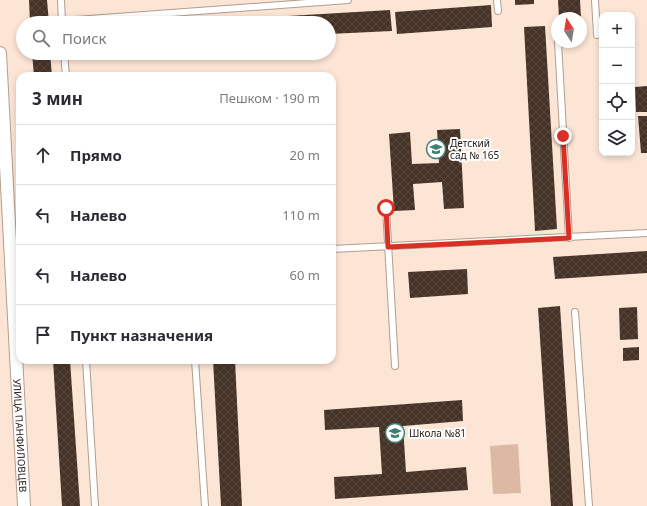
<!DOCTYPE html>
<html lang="ru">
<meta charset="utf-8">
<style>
:root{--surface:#fff;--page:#f2f2f3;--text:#2b2b33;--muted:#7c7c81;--line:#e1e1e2}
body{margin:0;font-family:"Noto Sans",sans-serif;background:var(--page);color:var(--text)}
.controls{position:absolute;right:12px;top:12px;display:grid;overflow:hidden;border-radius:8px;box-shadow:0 2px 6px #0003}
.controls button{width:36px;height:36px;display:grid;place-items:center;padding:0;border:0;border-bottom:1px solid var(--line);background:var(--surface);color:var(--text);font:20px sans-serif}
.compass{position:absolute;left:551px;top:12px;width:36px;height:36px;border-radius:50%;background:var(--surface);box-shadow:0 2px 6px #0003;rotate:348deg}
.stop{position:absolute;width:12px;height:12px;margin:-9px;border:3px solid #d93025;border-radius:50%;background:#fff}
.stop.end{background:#d93025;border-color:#fff;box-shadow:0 1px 4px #0008}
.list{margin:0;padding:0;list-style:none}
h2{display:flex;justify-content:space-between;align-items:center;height:52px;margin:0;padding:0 16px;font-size:17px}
h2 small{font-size:13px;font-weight:400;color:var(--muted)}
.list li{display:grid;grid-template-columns:26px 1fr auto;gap:12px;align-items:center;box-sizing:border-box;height:60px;padding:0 16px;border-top:1px solid var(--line)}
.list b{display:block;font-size:15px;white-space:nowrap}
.list em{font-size:13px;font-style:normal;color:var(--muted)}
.icon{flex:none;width:22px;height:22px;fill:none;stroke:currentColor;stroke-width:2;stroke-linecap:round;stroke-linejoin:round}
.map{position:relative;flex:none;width:647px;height:506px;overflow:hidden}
.search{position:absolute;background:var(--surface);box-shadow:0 2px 6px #0003;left:16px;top:16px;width:320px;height:44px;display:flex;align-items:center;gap:10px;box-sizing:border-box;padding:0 14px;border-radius:22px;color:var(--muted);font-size:15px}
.panel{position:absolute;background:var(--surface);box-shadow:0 2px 6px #0003;left:16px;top:72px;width:320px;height:292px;border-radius:12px}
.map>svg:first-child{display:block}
</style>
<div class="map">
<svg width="647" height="506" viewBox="0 0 647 506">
<defs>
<pattern id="building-cross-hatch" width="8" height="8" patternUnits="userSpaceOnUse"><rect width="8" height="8" fill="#463327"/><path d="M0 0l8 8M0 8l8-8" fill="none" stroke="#58473d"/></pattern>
</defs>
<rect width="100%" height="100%" fill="#fde5d5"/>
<path fill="#dbb9a4" d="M518,444L521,493L493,494L490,446Z"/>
<path fill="url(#building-cross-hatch)" d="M29,0H47L49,23H30Z
M515,0H534V4L515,5Z
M558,0H580L581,18H559Z
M491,5L492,27L397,34L395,12Z
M390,10L392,31L329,34V23H204V21Z
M545,26L557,229L535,231L524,27Z
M32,53H50L52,76H34Z
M647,86V112H636L635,87Z
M638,116H647V153H641Z
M460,129L464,208L444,209L442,182L413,184L415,210L394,211L389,134L410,132L412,164L439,163L437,130Z
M647,251V273L555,279L553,257Z
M467,269L468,294L410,298L408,272Z
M560,306L573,506H551L538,308Z
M637,307L638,339L620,340L619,308Z
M639,347V360L623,361V348Z
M53,360H70L80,506H62Z
M213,360H235L242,506H221Z
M462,400L463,421L403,426L406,472L466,467L468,490L335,499L334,477L382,474L379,427L325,430L324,410Z"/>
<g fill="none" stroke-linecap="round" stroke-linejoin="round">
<g stroke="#b49d8f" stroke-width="8">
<path id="service" d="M61,0L62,23
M497,0L498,11
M595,0L597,35
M62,21L348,0
M558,42L569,238
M64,53L66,76
M386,208L395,366
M332,249L647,233
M575,312L589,506
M86,360L95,506
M195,360L205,506"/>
</g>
<g stroke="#b49d8f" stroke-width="14">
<g id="minor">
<path id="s1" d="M0,53L24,506"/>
</g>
</g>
<use href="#service" stroke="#fff" stroke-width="6"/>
<use href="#minor" stroke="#fff" stroke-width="12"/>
</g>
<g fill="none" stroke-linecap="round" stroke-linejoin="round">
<path stroke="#d93025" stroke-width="5" d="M386,208L388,247L569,238L563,136"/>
</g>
<defs>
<g id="school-ring" transform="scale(1)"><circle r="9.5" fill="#fff" stroke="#3e8173" stroke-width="1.5"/><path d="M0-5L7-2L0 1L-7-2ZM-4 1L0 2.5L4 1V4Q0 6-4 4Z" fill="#3e8173"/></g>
</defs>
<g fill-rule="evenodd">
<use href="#school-ring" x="436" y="149"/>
<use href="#school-ring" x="395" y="433"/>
</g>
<g text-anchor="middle" stroke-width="4" stroke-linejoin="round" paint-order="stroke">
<g font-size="10" fill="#211813" stroke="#fff" text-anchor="start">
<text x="450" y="147">Детский<tspan x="450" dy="12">сад № 165</tspan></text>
<text x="409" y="437">Школа №81</text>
</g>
<g font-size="10" fill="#211813" stroke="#fff">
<text dy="4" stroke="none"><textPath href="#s1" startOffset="383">УЛИЦА ПАНФИЛОВЦЕВ</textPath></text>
</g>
</g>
</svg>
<div class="controls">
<button>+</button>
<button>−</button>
<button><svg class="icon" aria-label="locate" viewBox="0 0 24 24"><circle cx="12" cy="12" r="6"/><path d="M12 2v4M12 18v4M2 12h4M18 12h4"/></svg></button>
<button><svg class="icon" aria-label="layers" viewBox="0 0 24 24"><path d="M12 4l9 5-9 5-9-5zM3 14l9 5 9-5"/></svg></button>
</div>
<svg class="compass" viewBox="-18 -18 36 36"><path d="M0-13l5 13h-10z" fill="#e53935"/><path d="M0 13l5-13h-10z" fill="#7c7c81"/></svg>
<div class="stop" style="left:386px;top:208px"></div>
<div class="stop end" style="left:563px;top:136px"></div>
<div class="search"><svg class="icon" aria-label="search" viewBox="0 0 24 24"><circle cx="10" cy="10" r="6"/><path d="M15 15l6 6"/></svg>Поиск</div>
<section class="panel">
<h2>3 мин<small>Пешком · 190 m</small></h2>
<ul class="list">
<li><svg class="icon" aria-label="ahead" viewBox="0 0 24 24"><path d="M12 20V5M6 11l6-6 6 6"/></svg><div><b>Прямо</b></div><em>20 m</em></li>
<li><svg class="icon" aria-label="left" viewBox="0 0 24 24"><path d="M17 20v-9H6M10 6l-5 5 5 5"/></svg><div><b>Налево</b></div><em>110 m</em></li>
<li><svg class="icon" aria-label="left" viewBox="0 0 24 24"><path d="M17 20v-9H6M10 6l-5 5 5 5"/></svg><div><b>Налево</b></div><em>60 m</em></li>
<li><svg class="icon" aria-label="arrive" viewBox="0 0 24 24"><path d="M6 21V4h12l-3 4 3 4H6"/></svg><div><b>Пункт назначения</b></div></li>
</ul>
</section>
</div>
